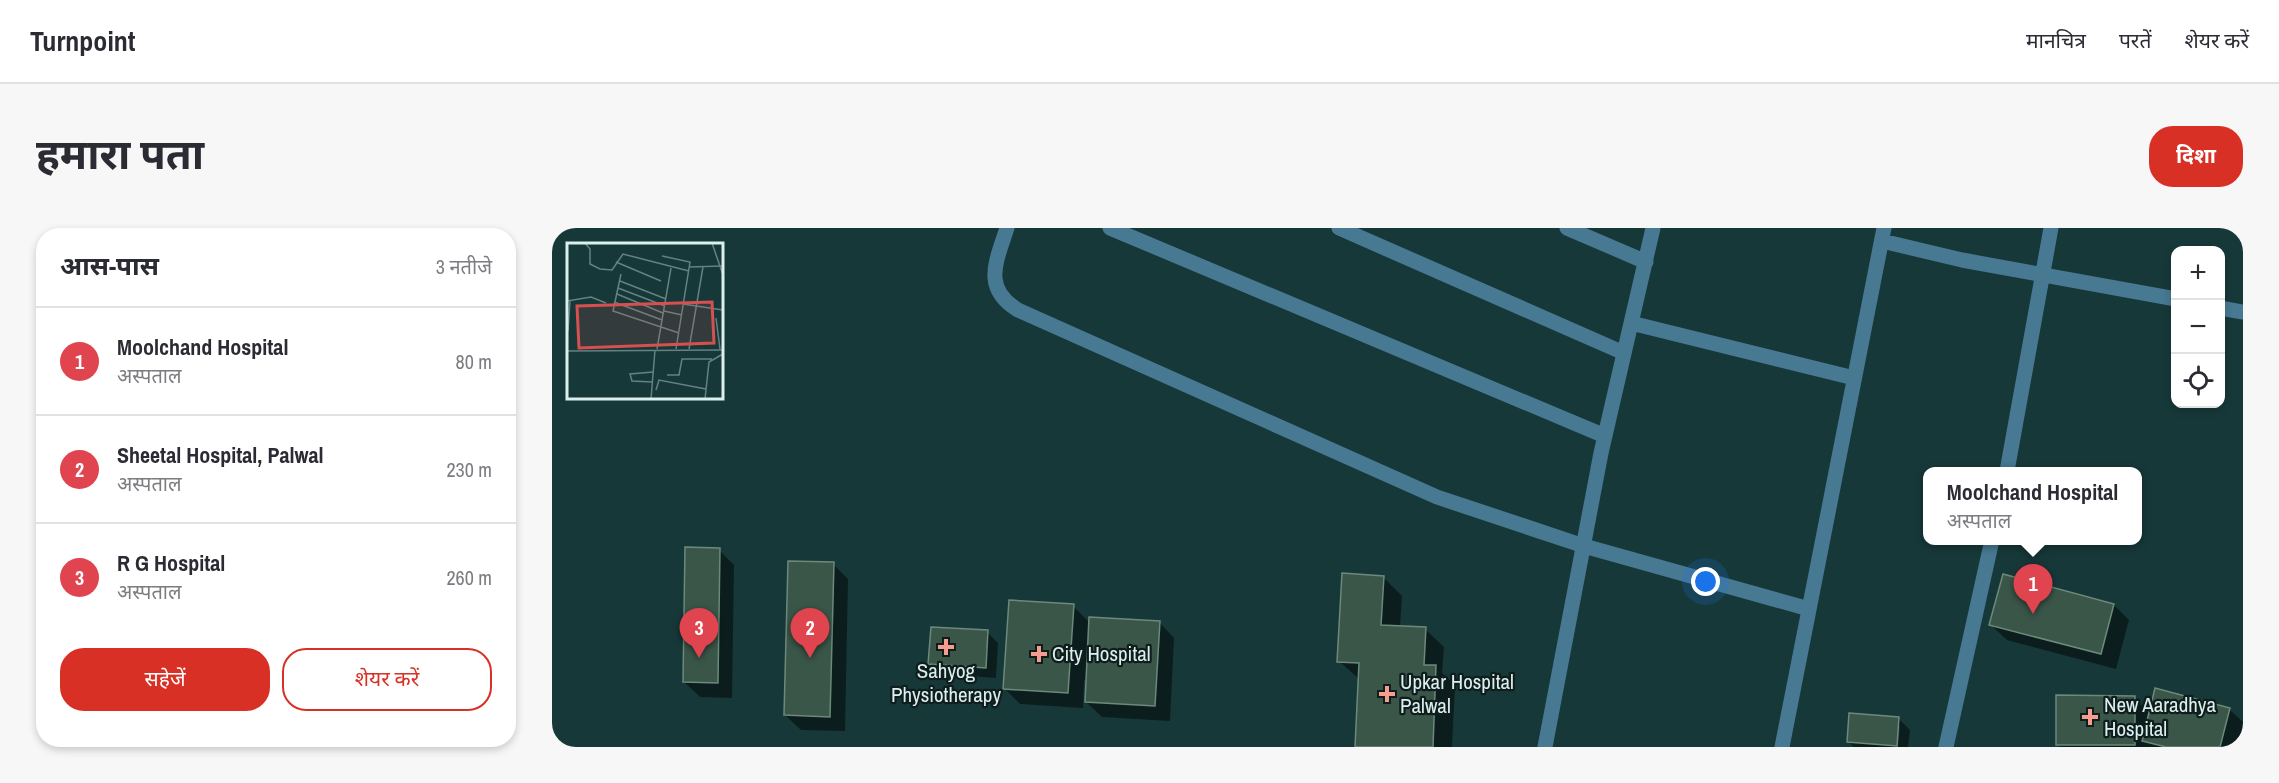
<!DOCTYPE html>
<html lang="hi">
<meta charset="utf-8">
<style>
:root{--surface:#fff;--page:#f7f7f7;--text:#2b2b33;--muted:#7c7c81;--line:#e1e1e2;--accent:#d93025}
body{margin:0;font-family:"Archivo Narrow","Noto Sans Devanagari",sans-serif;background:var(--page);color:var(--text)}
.controls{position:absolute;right:18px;top:18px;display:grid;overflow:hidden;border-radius:12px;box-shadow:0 3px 9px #0003}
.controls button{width:54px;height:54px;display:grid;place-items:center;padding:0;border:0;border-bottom:2px solid var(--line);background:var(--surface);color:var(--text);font:30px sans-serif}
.you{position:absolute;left:1154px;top:354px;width:21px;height:21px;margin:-15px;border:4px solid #fff;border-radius:50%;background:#1a73e8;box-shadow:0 0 0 9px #1a73e833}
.badge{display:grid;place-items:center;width:39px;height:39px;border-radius:50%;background:var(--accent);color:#fff;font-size:20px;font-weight:700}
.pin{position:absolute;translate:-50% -50px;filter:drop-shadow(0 2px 3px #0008)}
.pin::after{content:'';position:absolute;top:32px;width:21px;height:18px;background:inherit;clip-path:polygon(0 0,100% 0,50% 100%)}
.popup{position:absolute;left:1371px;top:239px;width:219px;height:78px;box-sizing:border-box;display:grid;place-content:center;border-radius:12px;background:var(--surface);filter:drop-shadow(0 2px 4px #0005);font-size:20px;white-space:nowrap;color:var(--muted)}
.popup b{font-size:22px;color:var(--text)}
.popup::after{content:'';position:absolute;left:50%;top:100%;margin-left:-12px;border:12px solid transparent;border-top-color:var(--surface)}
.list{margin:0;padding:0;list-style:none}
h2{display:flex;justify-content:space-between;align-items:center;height:78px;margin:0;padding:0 24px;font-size:26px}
h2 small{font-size:20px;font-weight:400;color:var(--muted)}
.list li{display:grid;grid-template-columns:39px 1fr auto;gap:18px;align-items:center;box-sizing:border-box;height:108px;padding:0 24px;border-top:2px solid var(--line)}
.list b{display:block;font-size:22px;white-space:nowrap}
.list p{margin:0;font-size:20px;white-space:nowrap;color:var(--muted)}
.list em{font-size:20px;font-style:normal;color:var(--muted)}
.actions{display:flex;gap:12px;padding:18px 24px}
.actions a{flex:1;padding:14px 0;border:2px solid var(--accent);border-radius:24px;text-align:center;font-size:21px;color:var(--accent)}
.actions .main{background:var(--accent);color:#fff}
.icon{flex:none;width:33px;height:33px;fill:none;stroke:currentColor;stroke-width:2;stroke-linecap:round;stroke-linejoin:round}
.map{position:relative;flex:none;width:1691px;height:519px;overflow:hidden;border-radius:24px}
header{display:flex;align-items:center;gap:36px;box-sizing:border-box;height:84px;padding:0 30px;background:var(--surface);border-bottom:2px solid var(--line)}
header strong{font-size:28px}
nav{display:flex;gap:33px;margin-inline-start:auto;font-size:21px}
.intro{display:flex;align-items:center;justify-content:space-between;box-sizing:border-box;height:144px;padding:0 36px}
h1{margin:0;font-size:42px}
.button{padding:15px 27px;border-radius:24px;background:var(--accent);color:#fff;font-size:21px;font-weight:700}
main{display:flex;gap:36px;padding:0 36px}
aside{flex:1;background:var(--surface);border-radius:24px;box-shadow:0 3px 9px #0003}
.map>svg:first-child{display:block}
</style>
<header>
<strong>Turnpoint</strong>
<nav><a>मानचित्र</a><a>परतें</a><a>शेयर करें</a></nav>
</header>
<div class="intro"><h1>हमारा पता</h1><a class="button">दिशा</a></div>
<main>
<aside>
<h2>आस-पास<small>3 नतीजे</small></h2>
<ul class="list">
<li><span class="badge" style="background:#e0444e">1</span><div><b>Moolchand Hospital</b><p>अस्पताल</p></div><em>80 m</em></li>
<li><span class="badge" style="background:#e0444e">2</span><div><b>Sheetal Hospital, Palwal</b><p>अस्पताल</p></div><em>230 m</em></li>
<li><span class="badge" style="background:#e0444e">3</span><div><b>R G Hospital</b><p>अस्पताल</p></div><em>260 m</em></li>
</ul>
<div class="actions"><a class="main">सहेजें</a><a>शेयर करें</a></div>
</aside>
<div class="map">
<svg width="1691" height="519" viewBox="0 0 1691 519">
<rect width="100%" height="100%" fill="#173839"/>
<path fill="#0007" d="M167,322L182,337L180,470L148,469L132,454Z
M281,336L296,351L293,503L249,502L233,487Z
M831,349L850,368L848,399L873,401L892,419L890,445L903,457L900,519H805L808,452L787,433Z
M1562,377L1577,392L1564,441L1455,412L1439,397Z
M521,378L538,395L607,394L622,410L618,493L550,489L534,474L535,452H532L531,480L468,476L453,461Z
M435,404L446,415L444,450L389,446L378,435Z
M1582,470L1598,486L1677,481L1691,494L1687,519H1508L1505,516Z
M1347,491L1358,502L1356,519H1346L1348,498H1345L1343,519H1302L1296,513Z"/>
<path fill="#3a5649" stroke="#6c897b" stroke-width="1.5" d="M133,319L168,320L166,455L131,454Z
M236,333L282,334L278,489L232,487Z
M790,345L832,348L829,397L874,399L872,437H884L881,519H803L807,435L785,434Z
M1451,346L1562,376L1549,426L1437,397Z
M457,372L522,376L516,465L451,461Z
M537,389L608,393L603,478L533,474Z
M379,399L436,402L434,440L376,436Z
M1603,460L1678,480L1668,519H1614L1590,513Z
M1504,467L1583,468V517H1504Z
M1297,485L1347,489L1345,518L1295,514Z"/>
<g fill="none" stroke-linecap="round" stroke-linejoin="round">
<path stroke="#477993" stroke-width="15" d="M455,0C444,34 430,60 466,82L885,269L1032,318L1257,381
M558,0L1053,208
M787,0L1072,125
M1015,0L1094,34
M1330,13L1410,32L1624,71
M1668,80L1691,84
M1079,95L1302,150
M1455,243L1499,0
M993,519L1049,225L1101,0
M1230,519L1332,0
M1394,519L1440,312"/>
</g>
<g fill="#f59d8e" stroke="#0f1d1d" stroke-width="2">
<path d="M391 410h6v6h6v6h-6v6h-6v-6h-6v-6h6z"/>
<path d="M484 417h6v6h6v6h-6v6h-6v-6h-6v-6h6z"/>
<path d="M832 457h6v6h6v6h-6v6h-6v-6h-6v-6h6z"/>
<path d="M1535 480h6v6h6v6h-6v6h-6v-6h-6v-6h6z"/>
</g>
<g text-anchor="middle" stroke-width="4.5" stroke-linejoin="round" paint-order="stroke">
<g font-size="21" fill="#dcefef" stroke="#0f1d1d" text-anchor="start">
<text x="500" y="433">City Hospital</text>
<text x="394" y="450" text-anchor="middle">Sahyog<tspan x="394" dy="24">Physiotherapy</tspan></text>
<text x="848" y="461">Upkar Hospital<tspan x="848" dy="24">Palwal</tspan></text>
<text x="1552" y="484">New Aaradhya<tspan x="1552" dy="24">Hospital</tspan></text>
</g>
</g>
<g transform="translate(15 15)">
<rect width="156" height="156" fill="#173839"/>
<path fill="none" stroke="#668182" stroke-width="1.5" d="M18,0L23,6V21L33,26L45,27L56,11L122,28M145,0L156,32M95,13L123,19L109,106M49,19L94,38M123,24L155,23M54,31L46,68L112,90M53,38L99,56M51,45L98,63M50,51L96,70M0,58L24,54L39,60M47,59L95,77M116,61L156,67M97,68L115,72M149,75L153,106M1,88L3,58M90,106L104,25M122,106L136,24M0,108L156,107M100,132H112L115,116H145M85,139L65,138L63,131L86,129M89,147L92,137L139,146M84,156L88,107M138,156L142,119L156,111"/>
<path fill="#d75050" fill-opacity="0.15" stroke="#d75050" stroke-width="3" d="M145,59L147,100L12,105L10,63Z"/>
<rect width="156" height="156" fill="none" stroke="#dcefef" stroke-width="3"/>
</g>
</svg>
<div class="controls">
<button>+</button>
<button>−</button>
<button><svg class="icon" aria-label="locate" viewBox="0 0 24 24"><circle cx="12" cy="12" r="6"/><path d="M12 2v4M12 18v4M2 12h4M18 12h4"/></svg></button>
</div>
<div class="you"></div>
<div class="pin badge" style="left:1481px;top:386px;background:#e0444e">1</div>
<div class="popup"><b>Moolchand Hospital</b>अस्पताल</div>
<div class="pin badge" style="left:258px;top:430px;background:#e0444e">2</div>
<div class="pin badge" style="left:147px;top:430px;background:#e0444e">3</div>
</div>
</main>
